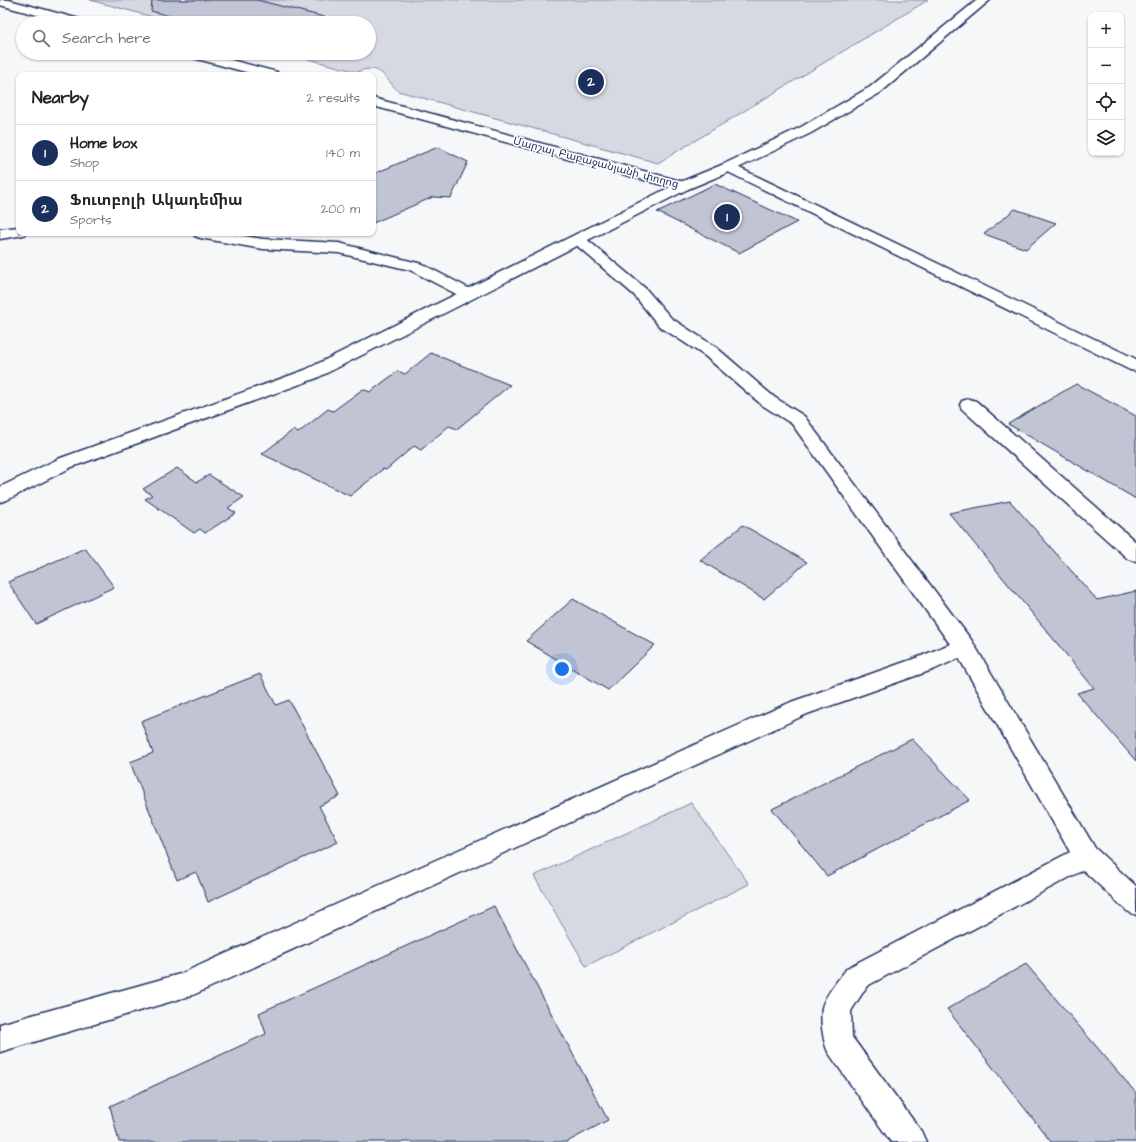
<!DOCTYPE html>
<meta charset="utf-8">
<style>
:root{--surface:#fff;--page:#f6f6f6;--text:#222;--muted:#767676;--line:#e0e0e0;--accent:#1b2f5e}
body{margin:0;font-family:"Architects Daughter","Noto Sans Armenian",sans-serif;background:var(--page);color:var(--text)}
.controls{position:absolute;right:12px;top:12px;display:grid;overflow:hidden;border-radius:8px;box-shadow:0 1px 3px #0004}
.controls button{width:36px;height:36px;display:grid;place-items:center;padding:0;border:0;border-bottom:1px solid var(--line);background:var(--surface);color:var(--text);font:20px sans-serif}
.you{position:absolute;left:562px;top:669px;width:14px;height:14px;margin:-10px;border:3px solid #fff;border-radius:50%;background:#1a73e8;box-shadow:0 0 0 6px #1a73e833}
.badge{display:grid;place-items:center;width:26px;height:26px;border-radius:50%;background:var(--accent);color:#fff;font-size:13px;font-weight:700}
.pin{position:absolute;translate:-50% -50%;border:2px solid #fff;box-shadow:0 1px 4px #0006}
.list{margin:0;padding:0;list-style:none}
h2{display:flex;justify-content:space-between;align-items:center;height:52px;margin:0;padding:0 16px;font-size:17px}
h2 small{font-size:13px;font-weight:400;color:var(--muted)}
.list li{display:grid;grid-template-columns:26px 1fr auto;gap:12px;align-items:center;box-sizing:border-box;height:56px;padding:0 16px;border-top:1px solid var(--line)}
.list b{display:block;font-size:15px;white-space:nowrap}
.list p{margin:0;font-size:13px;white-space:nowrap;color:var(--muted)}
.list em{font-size:13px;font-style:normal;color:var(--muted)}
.icon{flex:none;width:22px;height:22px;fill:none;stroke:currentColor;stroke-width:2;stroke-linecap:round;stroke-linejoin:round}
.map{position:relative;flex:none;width:1136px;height:1142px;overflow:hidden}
.search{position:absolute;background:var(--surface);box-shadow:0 1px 3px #0004;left:16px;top:16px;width:360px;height:44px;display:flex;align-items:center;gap:10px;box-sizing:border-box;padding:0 14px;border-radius:22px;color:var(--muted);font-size:15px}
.panel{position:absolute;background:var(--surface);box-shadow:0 1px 3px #0004;left:16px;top:72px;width:360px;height:164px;border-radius:8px}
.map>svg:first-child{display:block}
</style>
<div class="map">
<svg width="1136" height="1142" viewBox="0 0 1136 1142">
<rect width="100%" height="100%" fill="#f6f7f9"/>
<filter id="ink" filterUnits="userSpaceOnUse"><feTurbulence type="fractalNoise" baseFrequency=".025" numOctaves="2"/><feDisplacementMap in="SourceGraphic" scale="8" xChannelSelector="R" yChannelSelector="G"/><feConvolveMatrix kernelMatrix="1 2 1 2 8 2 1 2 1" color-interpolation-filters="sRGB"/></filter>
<g filter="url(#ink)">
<path fill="#d6d9e2" stroke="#7884a0" d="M90,0H928L658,163L398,91C383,76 380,63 357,72L286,53H369V23H175Z
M691,803L749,884L586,966L534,876Z"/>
<path fill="#c0c4d3" stroke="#1b2f5e" d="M152,0H257L348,23H194L151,11Z
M438,147L468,162L451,198L433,197L373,223V174Z
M715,184L797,222L739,253L657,212Z
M1015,209L1056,223L1026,249L984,234Z
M431,353L510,385L457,429L449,426L421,450L414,446L386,470L383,469L350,496L262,454L293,430L298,433L328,409L333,411L363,389L370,392L398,371L405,374Z
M1076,384L1136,416V499L1008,424Z
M177,468L197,482L209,475L244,497L228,508L236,513L205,533L200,529L194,533L145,499L152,495L143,489Z
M1010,501L1097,600L1136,591V761L1077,693L1094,688L949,513Z
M743,525L807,562L764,599L700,560Z
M85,548L114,587L36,624L8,582Z
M573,599L655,645L608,690L526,641Z
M260,674L276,705L289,700L340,796L319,806L338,842L208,902L196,872L177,880L130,762L153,753L141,721Z
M912,739L970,800L827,876L772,809Z
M494,906L608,1120L567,1142H119L110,1106L266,1034L259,1013Z
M1026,964L1136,1093V1142H1051L947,1009Z"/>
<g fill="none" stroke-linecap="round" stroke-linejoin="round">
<g stroke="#1b2f5e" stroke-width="3">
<path id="lane" d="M19,227V233H26L24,235L0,239V229Z
M192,233H226L263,239L339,243L422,264L474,291L476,294L474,297L468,299L462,297L410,270L339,253L263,249L200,238L195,236Z
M579,235L584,237L646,289L671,318L717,348L774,397L804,416L972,641L1095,848L1136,886V915L1127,911L1083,870L867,986L851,1011L852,1037L921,1131L926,1142H891L828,1052C823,1041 820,1020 822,1008C824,996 840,978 847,968L1070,852L959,658L935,669L807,714L193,995L0,1052V1024L180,974L791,702L919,657L950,644L792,424L762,405L705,356L659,326L634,295L574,243L571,240L574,237Z"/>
</g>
<g stroke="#1b2f5e" stroke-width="3">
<path id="street" d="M0,0H9L83,20L85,23H66L0,5Z
M184,53H204L277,72L278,75H257L186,56Z
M373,98L688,183L690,186L688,189L317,378L72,467L7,500L0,502V487L58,459L305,370L670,187L373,106Z
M729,163L1136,359V371L1130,370L724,170L722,167L724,164Z
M969,399L976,401L1136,542V561L1128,559L962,409L960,405L962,401Z"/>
</g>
<g stroke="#1b2f5e" stroke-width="3">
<path id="secondary" d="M977,0H990L880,93L811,133L734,170L688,189L683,190L678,189L676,186L678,183L724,164L801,127L870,87Z"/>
</g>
<use href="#lane" fill="#fff" fill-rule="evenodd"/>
<use href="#street" fill="#fff" fill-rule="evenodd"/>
<use href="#secondary" fill="#fff" fill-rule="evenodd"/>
</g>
</g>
<g text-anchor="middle" stroke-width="3" stroke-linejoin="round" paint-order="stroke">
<g font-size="11" fill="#1b2f5e" stroke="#fff">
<text transform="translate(596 162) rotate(15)" y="4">Մարշալ Բաբաջանյանի փողոց</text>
</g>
</g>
</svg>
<div class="controls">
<button>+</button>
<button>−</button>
<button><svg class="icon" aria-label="locate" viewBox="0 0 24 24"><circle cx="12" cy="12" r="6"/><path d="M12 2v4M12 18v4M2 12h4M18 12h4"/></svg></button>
<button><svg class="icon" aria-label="layers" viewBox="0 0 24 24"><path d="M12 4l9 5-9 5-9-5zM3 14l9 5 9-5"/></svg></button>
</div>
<div class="you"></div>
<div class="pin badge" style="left:727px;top:217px">1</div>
<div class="pin badge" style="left:591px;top:82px">2</div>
<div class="search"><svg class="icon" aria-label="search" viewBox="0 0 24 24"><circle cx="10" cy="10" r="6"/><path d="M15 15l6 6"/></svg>Search here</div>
<section class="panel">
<h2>Nearby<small>2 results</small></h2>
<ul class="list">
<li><span class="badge">1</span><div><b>Home box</b><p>Shop</p></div><em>140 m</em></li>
<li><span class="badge">2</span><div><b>Ֆուտբոլի Ակադեմիա</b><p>Sports</p></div><em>200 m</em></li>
</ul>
</section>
</div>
